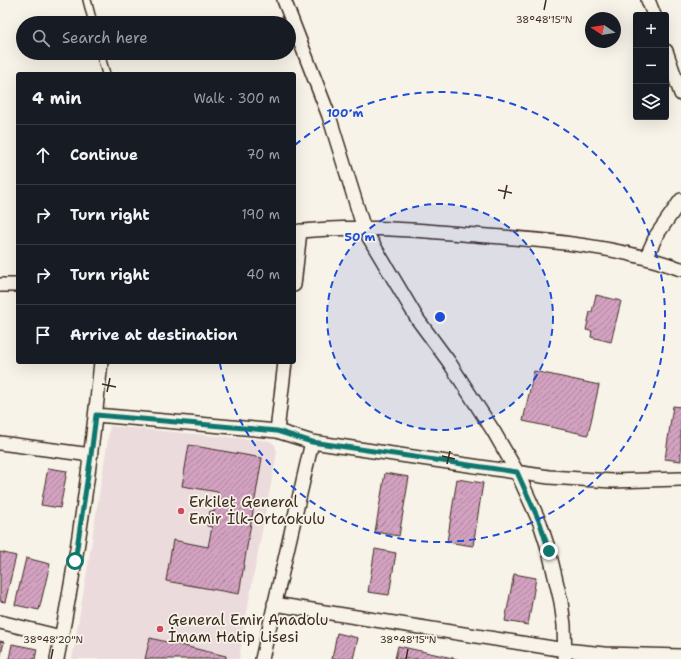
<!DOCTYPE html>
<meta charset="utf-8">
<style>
:root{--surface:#171b24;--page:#242831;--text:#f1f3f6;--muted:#9ea1a6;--line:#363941}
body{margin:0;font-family:"Shantell Sans",sans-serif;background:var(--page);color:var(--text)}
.controls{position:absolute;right:12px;top:12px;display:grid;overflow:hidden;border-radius:4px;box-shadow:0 4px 16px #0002}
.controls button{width:36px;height:36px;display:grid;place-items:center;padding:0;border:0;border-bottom:1px solid var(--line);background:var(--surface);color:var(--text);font:20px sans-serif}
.compass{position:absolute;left:585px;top:12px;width:36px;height:36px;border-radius:50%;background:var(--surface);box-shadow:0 4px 16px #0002;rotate:282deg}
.stop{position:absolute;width:12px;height:12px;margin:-9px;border:3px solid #0f766e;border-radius:50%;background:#fff}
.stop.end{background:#0f766e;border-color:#fff;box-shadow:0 1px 4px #0008}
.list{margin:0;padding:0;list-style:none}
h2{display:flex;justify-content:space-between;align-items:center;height:52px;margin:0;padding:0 16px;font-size:17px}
h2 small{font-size:13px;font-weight:400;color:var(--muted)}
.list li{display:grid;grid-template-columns:26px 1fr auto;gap:12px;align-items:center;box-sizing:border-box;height:60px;padding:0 16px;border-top:1px solid var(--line)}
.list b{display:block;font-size:15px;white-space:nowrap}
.list em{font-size:13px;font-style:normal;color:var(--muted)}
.icon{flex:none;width:22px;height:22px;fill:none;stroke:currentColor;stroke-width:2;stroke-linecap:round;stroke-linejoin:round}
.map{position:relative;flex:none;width:681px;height:659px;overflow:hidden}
.search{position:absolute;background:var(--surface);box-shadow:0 4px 16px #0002;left:16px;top:16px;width:280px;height:44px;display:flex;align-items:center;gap:10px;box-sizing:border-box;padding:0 14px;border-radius:22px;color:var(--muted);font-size:15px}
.panel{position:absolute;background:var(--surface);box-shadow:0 4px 16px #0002;left:16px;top:72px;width:280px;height:292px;border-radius:4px}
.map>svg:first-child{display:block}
</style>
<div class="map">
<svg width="681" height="659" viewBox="0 0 681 659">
<defs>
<pattern id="building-hatch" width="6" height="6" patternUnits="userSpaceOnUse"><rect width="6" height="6" fill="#d3a2c1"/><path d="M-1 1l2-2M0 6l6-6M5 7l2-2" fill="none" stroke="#ac849c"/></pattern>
</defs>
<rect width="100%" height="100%" fill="#f7f3e8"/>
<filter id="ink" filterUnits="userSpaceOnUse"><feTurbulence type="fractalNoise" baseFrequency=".025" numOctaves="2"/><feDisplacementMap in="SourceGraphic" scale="8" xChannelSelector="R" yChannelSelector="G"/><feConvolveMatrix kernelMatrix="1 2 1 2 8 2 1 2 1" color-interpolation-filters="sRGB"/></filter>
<g filter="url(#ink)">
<path fill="#ecdbdc" d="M110,426L270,441L275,445L277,452L249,600L239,659H72L87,571Z"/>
<path fill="url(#building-hatch)" stroke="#3b2a1e" d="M596,295L621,301L611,342L591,337L592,331L586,330L590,312H592Z
M534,371L599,385L588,435L523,421Z
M673,406L681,407V461L665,459Z
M189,445L262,458L239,594L166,581L173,540L208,547L212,527L207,526L210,511L214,512L218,492L182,486Z
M48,468L67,471L60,508L41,505Z
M385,473L409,477L399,536L375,532Z
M457,479L483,483L473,546L447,542Z
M375,549L396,553L389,595L368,592Z
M0,552L16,556L5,602L0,601Z
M26,558L50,564L39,610L15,605Z
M514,574L536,578L528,625L505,621Z
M337,633L358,638L353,659H332Z
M150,638L226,656V659H145Z
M0,641L4,642L0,659Z
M12,644L37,649L35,659H9Z
M398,646L457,659H395Z"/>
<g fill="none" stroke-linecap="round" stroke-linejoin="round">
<g stroke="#3b2a1e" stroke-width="10">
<path id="lane" d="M87,0L93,23
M100,53L106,74"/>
</g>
<g stroke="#3b2a1e" stroke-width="16">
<path id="street" d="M284,0L329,116L364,229L418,320L449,362L494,432L517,472L540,523L549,551L561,602L564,625L565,659
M648,0L654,15
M666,51L681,94
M294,232C350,225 407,229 463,234C524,239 587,242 646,258C658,261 669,265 681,269
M646,258L656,236L681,200
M0,285H18
M294,285L300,231
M96,415L277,431L312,442L549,477L612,481L681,479
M277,431L285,362
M0,443L91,455
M274,604L565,650L604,654L681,656
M0,622L61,637
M57,659C77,561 91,462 101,362
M262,659L312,442"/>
</g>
<use href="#lane" stroke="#f7f3e8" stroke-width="7"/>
<use href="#street" stroke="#f7f3e8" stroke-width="13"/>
</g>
</g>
<g fill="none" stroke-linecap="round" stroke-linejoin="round" filter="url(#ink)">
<path stroke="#0f766e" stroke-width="5" d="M75,561L91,455L96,415L277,431L312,442L517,472L540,523L549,551"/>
</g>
<path fill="none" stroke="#3b2a1e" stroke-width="1.5" d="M544,10L546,0M498,190L512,193M504,199L507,185M102,384L116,387M107,392L110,378M442,456L455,459M447,464L450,451M51,659L53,649M406,659L408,649"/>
<circle cx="440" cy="317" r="113" fill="#1d4ed8" fill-opacity=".12"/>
<g fill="none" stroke="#1d4ed8" stroke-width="2" stroke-dasharray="7 5">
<circle cx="440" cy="317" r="113"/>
<path d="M295 145A225 225 0 1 1 220 364"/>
</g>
<g fill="#d1495b" stroke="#f7f3e8" stroke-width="1.5">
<circle cx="181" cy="511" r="4"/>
<circle cx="160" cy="629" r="4"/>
</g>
<g text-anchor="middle" stroke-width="3.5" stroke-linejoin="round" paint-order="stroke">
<g font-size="15" fill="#3b2a1e" stroke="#f7f3e8" text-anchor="start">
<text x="189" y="507">Erkilet General<tspan x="189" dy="17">Emir İlk-Ortaokulu</tspan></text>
<text x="168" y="625">General Emir Anadolu<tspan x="168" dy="17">İmam Hatip Lisesi</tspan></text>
</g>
</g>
<g font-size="10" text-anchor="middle" fill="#3b2a1e" stroke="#f7f3e8" stroke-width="3.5" stroke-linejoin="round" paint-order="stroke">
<text x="544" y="23">38°48'15"N</text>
<text x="53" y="643">38°48'20"N</text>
<text x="408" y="643">38°48'15"N</text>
</g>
<circle cx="440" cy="317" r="6" fill="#1d4ed8" stroke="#f7f3e8" stroke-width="2"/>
<g font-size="12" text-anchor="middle" font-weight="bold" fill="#1d4ed8" stroke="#f7f3e8" stroke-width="3.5" stroke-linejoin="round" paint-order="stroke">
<text x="345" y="117">100 m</text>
<text x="360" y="241">50 m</text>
</g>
</svg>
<div class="controls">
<button>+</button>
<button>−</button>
<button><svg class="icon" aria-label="layers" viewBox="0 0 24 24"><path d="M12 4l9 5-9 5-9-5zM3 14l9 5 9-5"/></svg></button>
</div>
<svg class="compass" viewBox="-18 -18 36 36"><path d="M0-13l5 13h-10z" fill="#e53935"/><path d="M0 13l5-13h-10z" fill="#9ea1a6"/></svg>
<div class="stop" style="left:75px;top:561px"></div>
<div class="stop end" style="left:549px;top:551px"></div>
<div class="search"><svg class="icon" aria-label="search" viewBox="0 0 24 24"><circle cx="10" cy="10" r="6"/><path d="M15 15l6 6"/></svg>Search here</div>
<section class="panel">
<h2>4 min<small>Walk · 300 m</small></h2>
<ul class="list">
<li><svg class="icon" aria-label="ahead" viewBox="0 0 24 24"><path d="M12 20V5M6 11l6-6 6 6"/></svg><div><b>Continue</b></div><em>70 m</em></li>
<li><svg class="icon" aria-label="right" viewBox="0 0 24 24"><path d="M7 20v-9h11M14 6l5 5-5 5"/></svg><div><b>Turn right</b></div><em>190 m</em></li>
<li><svg class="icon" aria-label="right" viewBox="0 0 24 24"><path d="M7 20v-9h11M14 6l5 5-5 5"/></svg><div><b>Turn right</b></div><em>40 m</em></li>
<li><svg class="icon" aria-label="arrive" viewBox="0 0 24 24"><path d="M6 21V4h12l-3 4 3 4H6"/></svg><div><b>Arrive at destination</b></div></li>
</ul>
</section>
</div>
